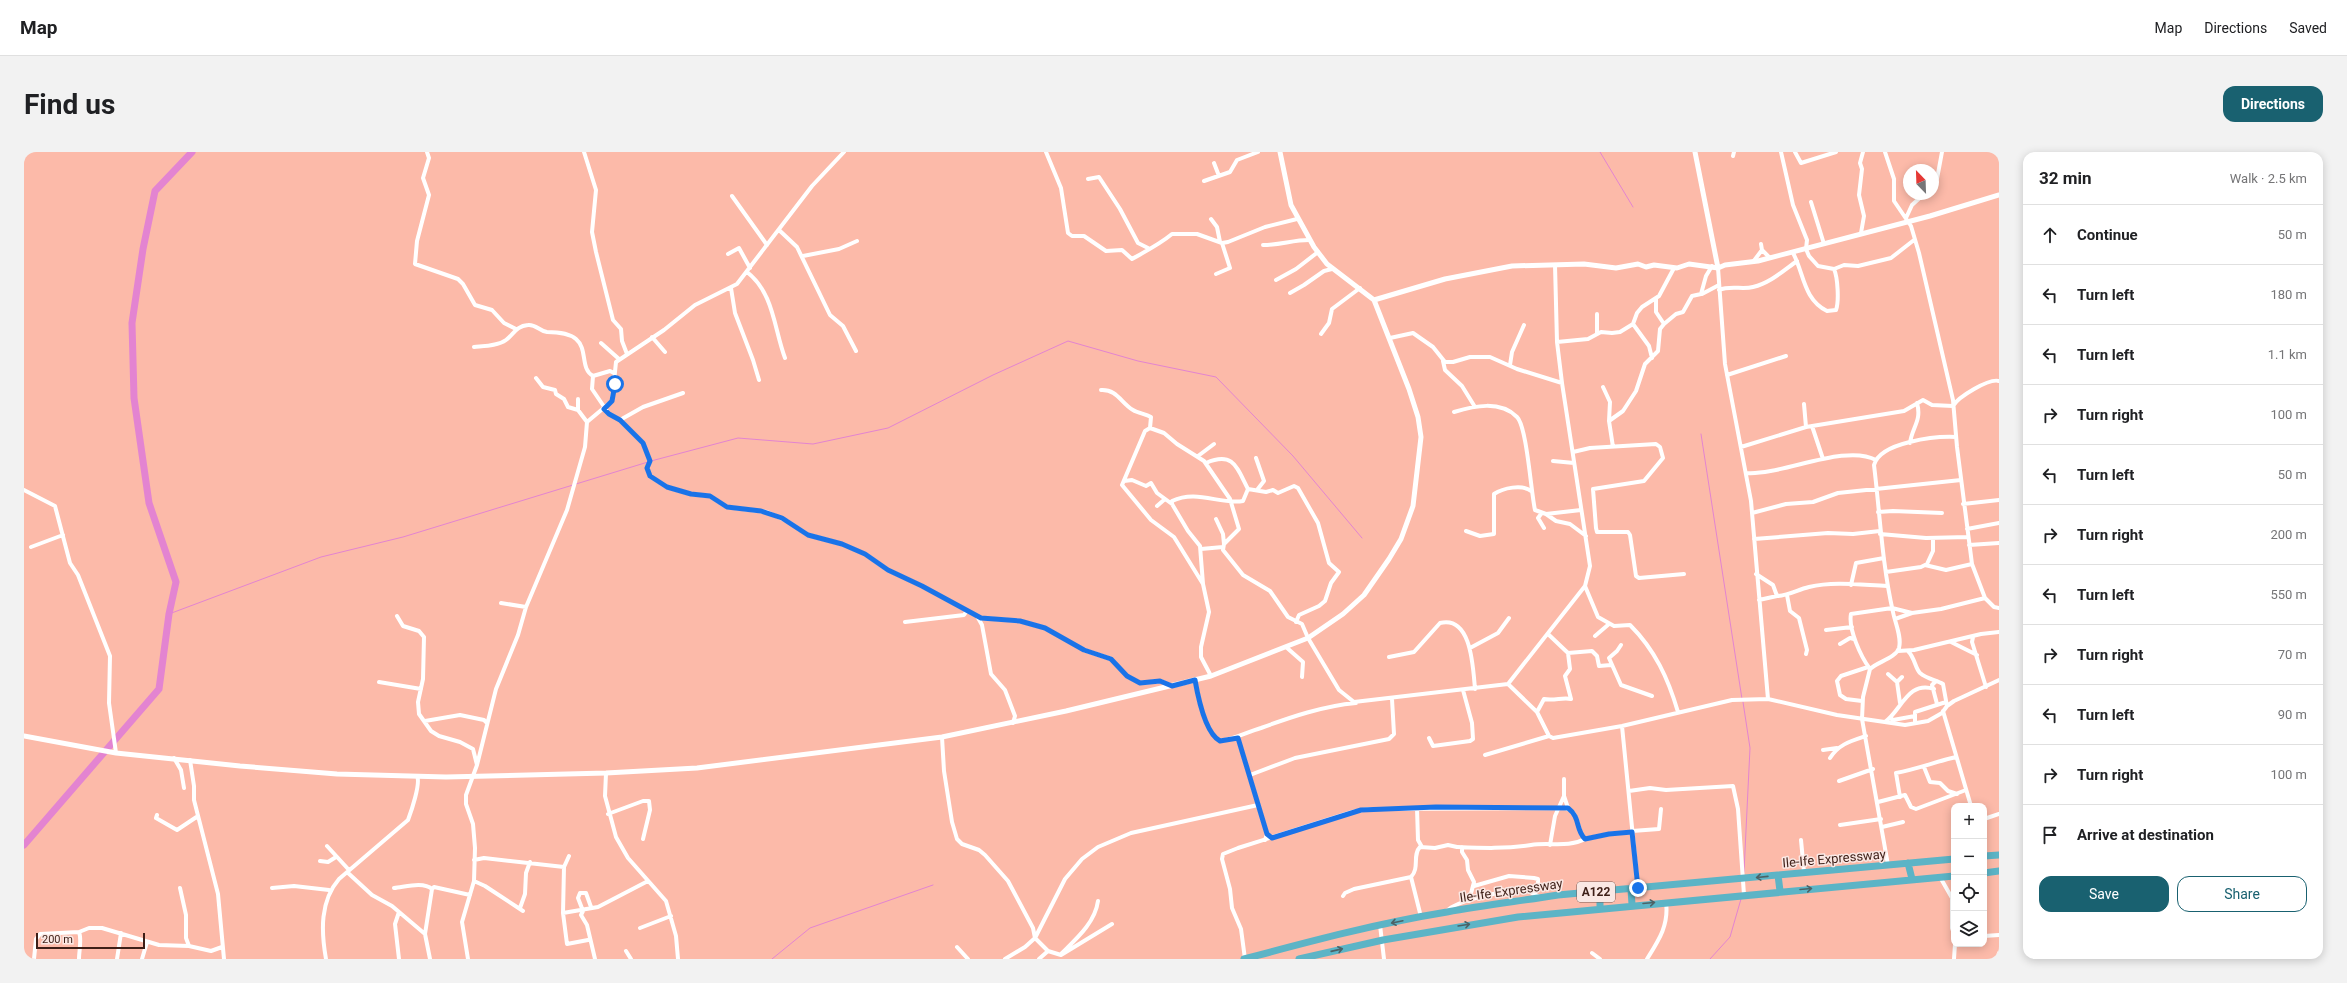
<!DOCTYPE html>
<meta charset="utf-8">
<style>
:root{--surface:#fff;--page:#f2f2f2;--text:#202124;--muted:#757577;--line:#e0e0e0;--accent:#196170}
body{margin:0;font-family:Roboto,sans-serif;background:var(--page);color:var(--text)}
.controls{position:absolute;right:12px;bottom:12px;display:grid;overflow:hidden;border-radius:8px;box-shadow:0 2px 10px #0003}
.controls button{width:36px;height:36px;display:grid;place-items:center;padding:0;border:0;border-bottom:1px solid var(--line);background:var(--surface);color:var(--text);font:20px sans-serif}
.compass{position:absolute;left:1879px;top:12px;width:36px;height:36px;border-radius:50%;background:var(--surface);box-shadow:0 2px 10px #0003;rotate:337deg}
.scale{position:absolute;left:12px;bottom:10px;width:109px;box-sizing:border-box;padding-left:4px;border:2px solid #3e1f17;border-top:0;font-size:11px;line-height:14px;white-space:nowrap;color:#3e1f17;-webkit-text-stroke:3px #fae8e4;paint-order:stroke}
.stop{position:absolute;width:12px;height:12px;margin:-9px;border:3px solid #1a73e8;border-radius:50%;background:#fff}
.stop.end{background:#1a73e8;border-color:#fff;box-shadow:0 1px 4px #0008}
.list{margin:0;padding:0;list-style:none}
h2{display:flex;justify-content:space-between;align-items:center;height:52px;margin:0;padding:0 16px;font-size:17px}
h2 small{font-size:13px;font-weight:400;color:var(--muted)}
.list li{display:grid;grid-template-columns:26px 1fr auto;gap:12px;align-items:center;box-sizing:border-box;height:60px;padding:0 16px;border-top:1px solid var(--line)}
.list b{display:block;font-size:15px;white-space:nowrap}
.list em{font-size:13px;font-style:normal;color:var(--muted)}
.actions{display:flex;gap:8px;padding:12px 16px}
.actions a{flex:1;padding:9px 0;border:1px solid var(--accent);border-radius:12px;text-align:center;font-size:14px;color:var(--accent)}
.actions .main{background:var(--accent);color:#fff}
.icon{flex:none;width:22px;height:22px;fill:none;stroke:currentColor;stroke-width:2;stroke-linecap:round;stroke-linejoin:round}
.map{position:relative;flex:none;width:1975px;height:807px;overflow:hidden;border-radius:12px}
header{display:flex;align-items:center;gap:24px;box-sizing:border-box;height:56px;padding:0 20px;background:var(--surface);border-bottom:1px solid var(--line)}
header strong{font-size:19px}
nav{display:flex;gap:22px;margin-inline-start:auto;font-size:14px}
.intro{display:flex;align-items:center;justify-content:space-between;box-sizing:border-box;height:96px;padding:0 24px}
h1{margin:0;font-size:28px}
.button{padding:10px 18px;border-radius:12px;background:var(--accent);color:#fff;font-size:14px;font-weight:700}
main{display:flex;gap:24px;padding:0 24px}
aside{flex:1;background:var(--surface);border-radius:12px;box-shadow:0 2px 10px #0003}
.map>svg:first-child{display:block}
</style>
<header>
<strong>Map</strong>
<nav><a>Map</a><a>Directions</a><a>Saved</a></nav>
</header>
<div class="intro"><h1>Find us</h1><a class="button">Directions</a></div>
<main>
<div class="map">
<svg width="1975" height="807" viewBox="0 0 1975 807">
<rect width="100%" height="100%" fill="#fcbaa9"/>
<g fill="none" stroke-linecap="round" stroke-linejoin="round">
<path stroke="#e384d1" stroke-width="1" d="M1576,0L1609,55
M1677,282L1718,547
M627,309L714,286L789,292L864,276L969,223L1044,189L1114,209L1192,225L1269,304L1338,386
M552,332L624,310
M145,462L297,405L379,385L549,333
M1719,550L1726,596L1720,720
M748,807L786,776L909,733
M1686,807L1706,785L1717,747"/>
<path stroke="#e384d1" stroke-width="7" d="M0,693L135,537L145,462L152,430L125,351L110,246L108,171L119,97L131,39L168,0"/>
<path stroke="#fff" stroke-width="4" d="M403,0L405,6L399,26L405,43L393,89L391,112L434,127L439,132L451,153L468,158L480,171L492,177
M560,0L572,38L568,80L572,100L589,168L597,177L598,189L603,202
M1022,0L1037,36L1044,81L1048,84H1060L1082,99L1098,98L1108,107C1122,99 1136,92 1148,82H1173L1198,91L1204,90L1241,75L1273,67
M1757,0L1769,53L1783,88L1782,97L1785,104L1794,114L1810,117L1820,113L1834,114L1867,106L1890,88
M1771,0L1777,11L1812,0
M1861,0L1870,27V49L1887,74L1895,101L1929,248L1933,295L1948,412L1961,446L1970,455L1975,456
M1709,4L1710,0
M1190,11L1195,24
M1064,27L1075,25L1096,57L1114,91L1124,96
M1180,29L1206,20L1213,8L1234,0
M1909,34L1913,27L1918,0
M708,44L743,93
M1787,50L1800,92
M1882,66L1888,53L1900,42
M1187,67L1193,75L1196,90
M755,78L773,95L806,163L819,174L832,199
M1837,81L1840,64L1835,43L1838,17L1836,11L1839,0
M1239,93C1256,93 1269,88 1285,88
M1738,98L1746,106
M1769,101C1780,121 1779,147 1803,159L1812,158C1815,150 1814,126 1810,117
M704,102L715,96L726,116
M779,104L815,97L833,89
M1729,110L1738,98L1737,92
M1694,116L1701,212L1727,349L1744,547
M723,120C750,141 750,177 761,206
M1192,122L1206,116L1198,91
M1252,128L1272,117L1294,100
M707,136L711,161L729,208L735,228
M1695,138C1707,133 1718,138 1729,135C1746,131 1759,119 1773,109
M1266,141L1280,133L1300,119L1308,117
M1678,142L1695,133
M1609,172L1625,194L1628,206
M1640,172L1652,162L1659,160L1668,144L1677,142L1682,124L1688,114
M1573,181V162
M1297,182L1305,171L1308,157L1336,136
M628,185L641,200
M1366,186L1389,181L1409,195L1421,210H1429L1446,205H1466L1493,217L1538,231
M1533,190L1564,187L1577,180L1588,181L1596,180L1609,172L1613,161L1618,155L1635,144L1650,116
M577,191L595,207
M450,195C460,194 474,194 482,188C490,182 492,174 504,173C512,172 515,179 523,180C532,180 545,181 552,187C564,197 556,217 569,224
M1419,209L1421,218L1438,234L1451,255
M1486,213L1488,200L1500,173
M590,221L586,219L569,224L568,237L585,262L596,268L619,291L626,309L623,316L626,324L643,335L667,342L686,344L703,355L743,360L763,369L784,383L818,392L841,402L864,418L898,434L957,466L996,469L1021,476L1060,498L1087,507L1103,524L1116,531L1137,529L1148,534
M1703,223L1762,204
M512,226L519,235L531,238L532,242L540,247L544,255L554,258L563,270
M1579,235L1586,250L1585,269L1589,295
M1077,238C1093,237 1097,251 1109,258C1114,261 1121,262 1127,265L1126,276L1121,279L1098,333L1127,368L1150,385L1179,432
M1780,252L1782,275
M554,258V247
M1430,260C1450,254 1476,248 1493,265C1503,275 1507,341 1511,358L1522,362L1557,358
M596,268L619,255L659,241
M1585,269L1599,259L1612,239L1621,212L1634,199L1636,177L1640,172L1632,160V147
M1788,274L1799,307
M1126,276L1140,281L1153,292L1180,309L1206,347L1215,377L1200,392L1199,398L1219,423L1246,439L1264,465L1278,472L1284,486L1315,538L1330,550L1484,532L1513,560L1525,584L1529,586L1598,574L1708,548L1744,547L1813,563L1881,573L1904,569L1918,561L1923,554L1930,549L1975,528
M1886,291C1888,275 1898,269 1893,251
M1717,295L1782,275L1880,259L1899,248L1908,253L1929,254C1934,245 1965,226 1975,229
M1549,300L1566,296L1632,292L1636,295L1639,306L1620,329L1569,337L1572,376L1573,380H1604L1606,383L1612,424L1615,426L1660,422
M1174,304L1190,292
M1232,306L1240,329L1233,338
M1529,309L1550,311
M1182,311C1210,299 1213,316 1224,337
M1722,321C1757,324 1821,291 1852,308
M1100,329L1108,328L1122,334L1127,331L1133,341L1148,352L1164,379L1176,394L1179,432L1185,460L1177,495V505L1187,524
M0,338L31,354L46,411L54,423L86,504L85,551L92,601
M1148,352V349C1173,337 1196,353 1219,349L1224,337L1242,340L1249,338L1254,341L1270,334L1274,336L1294,371L1305,411L1315,420L1307,431L1301,449L1295,454L1275,463L1272,470
M1939,352L1975,348
M1133,354L1141,347
M1854,360L1869,359L1918,361
M1728,361L1762,352L1789,350L1814,341L1937,328
M1517,362L1514,366L1520,376
M1522,362L1532,369L1546,372L1562,384
M1192,367L1199,382L1200,392
M1943,377L1975,371
M1442,379L1456,384L1470,382V342C1479,336 1498,332 1507,339
M1856,382L1902,386L1944,385
M1730,387L1804,381L1829,382L1856,379
M1945,393L1975,391
M7,395L39,383
M1177,397L1199,395
M1901,413L1922,418L1948,412
M1862,420L1897,415L1903,412L1909,399V386
M1732,422L1749,433L1753,444C1765,443 1773,438 1785,435C1810,429 1838,433 1863,434
M1827,433L1832,411L1860,406
M1561,434L1574,465L1590,474L1606,473C1631,498 1644,526 1654,560
M1763,443L1766,459L1775,466L1783,498L1782,502
M1735,448L1753,444
M477,451L502,455
M373,464L379,474L395,479L400,485L399,527L394,550L395,562L407,579L415,584L436,590L449,597L453,613
M953,464L958,473L967,522L981,538L991,564L989,571
M1871,467L1888,461L1917,457L1961,446
M881,470L940,463L942,460
M1802,478L1828,475
M1524,482L1544,501L1568,499L1573,504L1575,514L1587,513
M1571,484L1585,472
M1949,485L1948,490L1962,535
M1927,490L1953,503
M1816,492L1826,486L1830,487
M1597,493L1593,499L1585,506L1597,533L1628,544
M1262,495L1279,510L1278,525
M1446,496L1474,481L1485,466
M1874,499L1890,498L1957,482L1975,480
M1884,499C1891,506 1891,516 1896,521C1903,527 1912,528 1919,532L1923,554
M1544,501L1546,517L1541,524L1547,547
M1365,505L1390,500L1416,471C1448,463 1449,517 1451,537
M1846,517C1837,505 1824,477 1827,462L1868,456L1888,461
M1864,522L1873,530L1876,551
M1171,528C1174,545 1181,581 1196,589C1211,587 1223,580 1237,576C1267,565 1299,554 1332,551
M355,530L397,537
M1873,530L1878,525
M1911,530L1908,533L1913,552
M1484,532L1561,434L1566,414L1538,231L1533,190L1531,113
M1838,549L1822,547L1816,543L1813,529L1817,524L1844,515
M1919,559L1947,654
M1513,560L1520,547C1530,549 1539,545 1547,547
M1866,566L1869,568L1891,564
M401,569L436,563L460,568L463,571
M1861,570C1877,559 1884,528 1910,537
M1891,571V560L1922,550
M1598,574L1614,736
M918,585L920,619L928,670L933,687L938,692L955,698L961,703L984,729L1009,776L1011,786L1024,799L1037,803L1088,772
M1214,586L1243,682L1241,688
M1405,586L1409,594L1446,589L1449,587L1448,571L1439,538
M1799,598L1813,596
M1461,603L1525,584
M150,606L157,618L160,636
M1806,606C1815,592 1827,589 1842,584
M166,608L170,634V648L194,742L200,807
M1900,615L1906,630L1916,631L1924,639L1933,642
M582,621L581,644L592,685L604,706L642,749L652,784L654,807
M1226,623L1271,606L1365,587L1370,582L1368,547
M1815,629L1849,617
M1605,639L1626,636L1642,638L1709,634L1714,657L1720,743
M1540,644L1544,656
M1876,645L1872,621C1893,617 1911,610 1932,605
M1854,650L1881,643L1887,655L1892,657L1942,638
M1393,656L1394,688L1398,695
M584,662L619,649H625L626,658L619,687
M133,663L132,666L153,678L174,664
M1960,667L1975,662
M1816,673L1857,667
M1858,675L1879,670
M1608,679L1635,677L1637,657
M1777,688L1780,720
M1526,693L1531,664L1540,644V627
M303,694L325,718
M1438,695V700L1443,708L1444,718L1450,730L1445,749
M450,708L460,706L540,715
M296,709L304,710L312,705
M1864,713L1838,567L1839,545L1846,517C1853,510 1872,506 1875,496C1878,485 1871,471 1869,460C1858,412 1856,362 1850,313C1856,290 1912,284 1932,285
M323,720L348,743L368,754L401,782L406,807
M1387,725L1397,765
M1916,725L1928,746V776L1930,782
M450,729L461,734L499,759
M1450,734L1485,724L1510,726L1514,727V732L1508,740
M156,736L162,763V786L165,794
M248,736L270,734L305,738
M370,736C381,735 399,729 408,737L410,735L446,743
M1319,744L1321,741L1330,737L1387,725C1396,716 1388,703 1396,695L1411,696L1424,693L1433,695C1458,696 1482,697 1507,693C1525,690 1544,696 1561,687
M567,755L562,741H556L554,746L559,759L557,763L563,773L571,807
M496,756L501,742L502,721L506,710
M1423,759C1432,748 1484,738 1499,738C1506,739 1510,742 1516,745
M539,761L540,715L545,704
M1356,773L1360,807
M616,776L647,764
M401,782L408,737
M1960,784L1975,783
M564,788L543,792L539,761L574,755L624,729
M933,795L944,807
M602,799L607,807
M1568,801L1576,807
M1037,802C1052,787 1071,771 1074,749
M10,807L12,787L16,782L55,780L65,776H78L135,793L165,794L187,799L198,795
M55,807C55,799 58,787 55,780
M93,807L97,781
M118,807L123,790
M302,807C297,779 296,749 315,727L384,668C387,660 397,631 393,624
M375,807L371,772L375,760
M444,807L438,770L450,729L451,696L449,672L442,652V643L453,613L472,537L494,483L502,455L543,358L561,295L563,270L588,249L592,210L640,178L671,153L713,132L788,34L820,0
M981,807L1001,795L1011,786L1041,727L1058,707L1074,695L1107,681L1234,653
M1015,807L1024,799
M1221,807L1217,777L1208,756L1206,737L1198,707L1199,702L1214,696L1328,660L1344,657L1539,656C1557,658 1551,677 1561,687L1585,682L1608,680
M1623,807C1635,788 1645,773 1642,750
M1930,807L1931,792
M1973,807L1975,801"/>
<path stroke="#fff" stroke-width="5" d="M1671,0L1694,116
M1350,148L1421,127L1488,114L1560,112L1592,116L1614,112L1622,115L1630,113L1653,116L1665,112L1694,116L1701,113L1734,109L1906,64L1975,43
M0,584L92,601L216,614L313,622L422,625L582,621L673,616L918,585L1042,559L1187,524L1284,486L1319,462L1340,443L1365,407L1377,387L1389,354L1397,285L1394,265L1385,237L1350,148L1303,112L1290,95L1267,53L1256,0"/>
<path stroke="#5cb4c6" stroke-width="7" d="M1960,704L1975,703
M1884,711L1888,727
M1960,721L1975,719
M1754,723L1756,739
M1607,736L1608,753
M1576,740V756
M1220,807C1287,789 1355,771 1423,760C1460,753 1497,749 1534,743L1930,707
M1275,807L1359,788L1494,765L1930,724"/>
</g>
<defs><path id="oneway-shaft" d="M-6 0H5M1.5-3L5.5 0L1.5 3" fill="none" stroke-width="1.6" stroke-linecap="round" stroke-linejoin="round"/></defs>
<g stroke="#4c6266">
<use href="#oneway-shaft" transform="translate(1738 725) rotate(174)"/>
<use href="#oneway-shaft" transform="translate(1782 737) rotate(-5)"/>
<use href="#oneway-shaft" transform="translate(1625 751) rotate(-5)"/>
<use href="#oneway-shaft" transform="translate(1373 770) rotate(168)"/>
<use href="#oneway-shaft" transform="translate(1440 773) rotate(-9)"/>
<use href="#oneway-shaft" transform="translate(1313 798) rotate(-13)"/>
</g>
<g fill="none" stroke-linecap="round" stroke-linejoin="round">
<path stroke="#1a73e8" stroke-width="5" d="M591,232L588,249L580,257L585,262L596,268L619,291L626,309L623,316L626,324L643,335L667,342L686,344L703,355L737,359L758,366L784,383L818,392L841,402L864,418L898,434L957,466L996,469L1021,476L1060,498L1087,507L1103,524L1116,531L1136,529L1148,534L1171,528C1174,545 1181,581 1196,589L1214,586L1243,682L1248,686L1337,658L1412,655L1544,656C1557,666 1551,677 1561,687L1585,682L1608,680L1614,736"/>
</g>
<g text-anchor="middle" stroke-width="3" stroke-linejoin="round" paint-order="stroke">
<rect fill="#fae8e4" stroke="#765b54" stroke-width="1" x="1553" y="730" width="38" height="20" rx="3"/>
<g font-size="12" font-weight="bold" fill="#3e1f17">
<text x="1572" y="744">A122</text>
</g>
<g font-size="13" fill="#3e1f17" stroke="#fae8e4">
<text transform="translate(1810 706) rotate(-5)" y="5">Ile-Ife Expressway</text>
<text transform="translate(1487 738) rotate(-8)" y="5">Ile-Ife Expressway</text>
</g>
</g>
</svg>
<div class="controls">
<button>+</button>
<button>−</button>
<button><svg class="icon" aria-label="locate" viewBox="0 0 24 24"><circle cx="12" cy="12" r="6"/><path d="M12 2v4M12 18v4M2 12h4M18 12h4"/></svg></button>
<button><svg class="icon" aria-label="layers" viewBox="0 0 24 24"><path d="M12 4l9 5-9 5-9-5zM3 14l9 5 9-5"/></svg></button>
</div>
<svg class="compass" viewBox="-18 -18 36 36"><path d="M0-13l5 13h-10z" fill="#e53935"/><path d="M0 13l5-13h-10z" fill="#757577"/></svg>
<div class="scale">200 m</div>
<div class="stop" style="left:591px;top:232px"></div>
<div class="stop end" style="left:1614px;top:736px"></div>
</div>
<aside>
<h2>32 min<small>Walk · 2.5 km</small></h2>
<ul class="list">
<li><svg class="icon" aria-label="ahead" viewBox="0 0 24 24"><path d="M12 20V5M6 11l6-6 6 6"/></svg><div><b>Continue</b></div><em>50 m</em></li>
<li><svg class="icon" aria-label="left" viewBox="0 0 24 24"><path d="M17 20v-9H6M10 6l-5 5 5 5"/></svg><div><b>Turn left</b></div><em>180 m</em></li>
<li><svg class="icon" aria-label="left" viewBox="0 0 24 24"><path d="M17 20v-9H6M10 6l-5 5 5 5"/></svg><div><b>Turn left</b></div><em>1.1 km</em></li>
<li><svg class="icon" aria-label="right" viewBox="0 0 24 24"><path d="M7 20v-9h11M14 6l5 5-5 5"/></svg><div><b>Turn right</b></div><em>100 m</em></li>
<li><svg class="icon" aria-label="left" viewBox="0 0 24 24"><path d="M17 20v-9H6M10 6l-5 5 5 5"/></svg><div><b>Turn left</b></div><em>50 m</em></li>
<li><svg class="icon" aria-label="right" viewBox="0 0 24 24"><path d="M7 20v-9h11M14 6l5 5-5 5"/></svg><div><b>Turn right</b></div><em>200 m</em></li>
<li><svg class="icon" aria-label="left" viewBox="0 0 24 24"><path d="M17 20v-9H6M10 6l-5 5 5 5"/></svg><div><b>Turn left</b></div><em>550 m</em></li>
<li><svg class="icon" aria-label="right" viewBox="0 0 24 24"><path d="M7 20v-9h11M14 6l5 5-5 5"/></svg><div><b>Turn right</b></div><em>70 m</em></li>
<li><svg class="icon" aria-label="left" viewBox="0 0 24 24"><path d="M17 20v-9H6M10 6l-5 5 5 5"/></svg><div><b>Turn left</b></div><em>90 m</em></li>
<li><svg class="icon" aria-label="right" viewBox="0 0 24 24"><path d="M7 20v-9h11M14 6l5 5-5 5"/></svg><div><b>Turn right</b></div><em>100 m</em></li>
<li><svg class="icon" aria-label="arrive" viewBox="0 0 24 24"><path d="M6 21V4h12l-3 4 3 4H6"/></svg><div><b>Arrive at destination</b></div></li>
</ul>
<div class="actions"><a class="main">Save</a><a>Share</a></div>
</aside>
</main>
